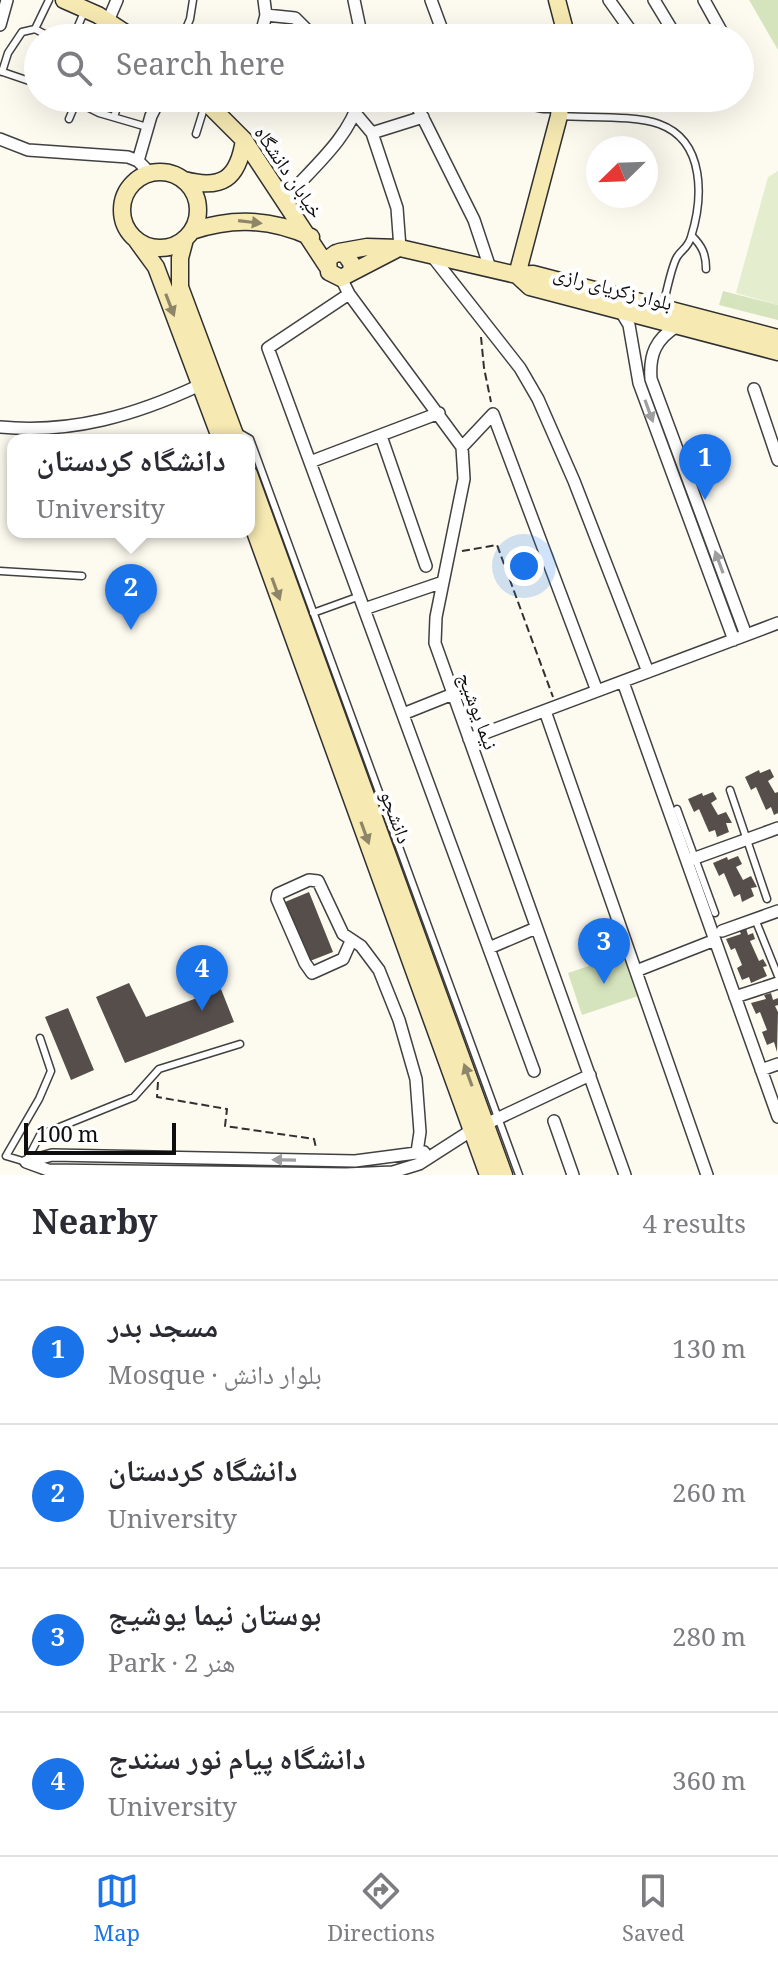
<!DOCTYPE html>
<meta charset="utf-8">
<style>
:root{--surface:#fff;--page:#f2f2f3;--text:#2b2b33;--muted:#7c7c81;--line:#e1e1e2;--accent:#1a73e8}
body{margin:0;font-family:Georgia,"Noto Naskh Arabic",serif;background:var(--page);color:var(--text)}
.compass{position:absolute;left:586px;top:136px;width:72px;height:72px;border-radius:50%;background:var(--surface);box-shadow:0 8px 32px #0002;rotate:247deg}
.scale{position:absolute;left:24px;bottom:20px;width:152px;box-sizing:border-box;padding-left:8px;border:4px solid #0e0e0e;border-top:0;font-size:22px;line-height:28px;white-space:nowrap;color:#0e0e0e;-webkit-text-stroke:6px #fff;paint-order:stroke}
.you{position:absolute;left:524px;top:566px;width:28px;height:28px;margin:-20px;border:6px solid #fff;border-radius:50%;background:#1a73e8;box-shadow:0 0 0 12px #1a73e833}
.badge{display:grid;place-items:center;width:52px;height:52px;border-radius:50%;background:var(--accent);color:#fff;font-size:26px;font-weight:700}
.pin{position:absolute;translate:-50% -66px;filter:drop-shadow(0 2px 4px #0008)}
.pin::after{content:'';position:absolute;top:42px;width:28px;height:24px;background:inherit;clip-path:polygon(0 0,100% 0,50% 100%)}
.popup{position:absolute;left:7px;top:434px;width:248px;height:104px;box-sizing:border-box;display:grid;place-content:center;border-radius:16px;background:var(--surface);filter:drop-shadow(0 2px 6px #0005);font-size:26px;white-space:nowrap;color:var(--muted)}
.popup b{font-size:30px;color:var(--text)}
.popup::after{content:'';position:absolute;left:50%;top:100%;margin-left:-16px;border:16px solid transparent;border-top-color:var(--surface)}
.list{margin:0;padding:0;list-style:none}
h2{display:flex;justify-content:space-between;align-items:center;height:104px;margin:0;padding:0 32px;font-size:34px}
h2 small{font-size:26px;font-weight:400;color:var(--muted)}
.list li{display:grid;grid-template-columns:52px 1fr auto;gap:24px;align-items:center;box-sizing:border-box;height:144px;padding:0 32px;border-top:2px solid var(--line)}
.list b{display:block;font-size:30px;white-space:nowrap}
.list p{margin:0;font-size:26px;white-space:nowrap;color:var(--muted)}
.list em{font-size:26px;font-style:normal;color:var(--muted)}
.icon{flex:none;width:44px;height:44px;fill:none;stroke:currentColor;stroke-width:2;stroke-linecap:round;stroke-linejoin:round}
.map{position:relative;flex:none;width:778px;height:1175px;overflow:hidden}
.search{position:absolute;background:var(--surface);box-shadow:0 8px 32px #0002;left:24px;right:24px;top:24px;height:88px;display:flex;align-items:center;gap:20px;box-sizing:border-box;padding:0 28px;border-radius:44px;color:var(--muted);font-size:30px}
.sheet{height:680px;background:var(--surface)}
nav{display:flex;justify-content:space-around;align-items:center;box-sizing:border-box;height:112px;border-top:2px solid var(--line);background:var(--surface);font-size:22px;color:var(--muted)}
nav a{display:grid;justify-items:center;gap:4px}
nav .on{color:var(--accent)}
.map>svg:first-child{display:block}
</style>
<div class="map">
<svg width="778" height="1175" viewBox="0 0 778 1175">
<rect width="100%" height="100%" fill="#fdfaf0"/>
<path fill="#d5e4bd" d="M749,0H778V50Z
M723,291L778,305V320L719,305Z
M627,953L641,995L582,1015L568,973Z"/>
<path fill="#e4edce" d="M778,171V305L736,293L768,177Z"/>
<path fill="#554e4b" d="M770,769L774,777L768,781L775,793L778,792V813L774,815L771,807L766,810L756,787L751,790L745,777L759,770L760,773Z
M713,792L717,799L711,803L718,815L726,812L732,823H726L729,832L717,837L715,830L709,832L699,809L694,812L688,799L702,793L703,796Z
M738,856L742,864L736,867L743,880L751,876L757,887L751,888L754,896L742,902L740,894L734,897L724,873L719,876L713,863L727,857L728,860Z
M309,892L333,952L310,961L285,902Z
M746,928L748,935L753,933L755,939L750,941L759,961L763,959L767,966L763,967L767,976L751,983L749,977L742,980L737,968L742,965L735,948L731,950L726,939L741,934L739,930Z
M129,983L146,1017L221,989L234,1022L125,1063L96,997Z
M771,993L773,1000L778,998V1005L775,1006L778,1012L777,1052L774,1042L767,1045L762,1032L767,1030L760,1012L756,1014L751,1003L766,999L764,995Z
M68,1008L94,1070L71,1080L45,1017Z"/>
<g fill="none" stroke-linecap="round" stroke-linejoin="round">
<g stroke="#414141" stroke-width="9">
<path id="lane" d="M35,29L52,38
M73,38L84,12
M101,38L107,23
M182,38L190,19L193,0
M0,71L38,84
M2,72L8,53L22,32L35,29L49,0
M69,98L99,113L147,127
M560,116C587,118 636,115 659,124C706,141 703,199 691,237C688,248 682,249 677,257C671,267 667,292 663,304
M114,117L120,98
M69,119L77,100
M196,134L205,105
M692,236C702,246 706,254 706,269
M236,431L250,439L519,1175
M0,571L82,576
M313,613L360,596
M730,790L767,899
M677,809L715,913
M755,919L778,976
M40,1038L51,1071L39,1099L6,1156L26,1162L40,1135L134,1097L159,1069L240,1044"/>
</g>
<g stroke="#414141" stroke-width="14">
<path id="street" d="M354,0L362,38
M431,0L445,38
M609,0L636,38
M654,0L677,38
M704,0L725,38
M266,15L295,18L308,31L322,38
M108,21L117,0
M0,25L7,0
M260,38L266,15L264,0
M740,65V69
M526,98C535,108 546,107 558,106
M677,98L680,102L688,98
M417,106L474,220L490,268
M356,114L372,133L397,208L400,248
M372,133L423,117
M0,139L28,150L128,157L138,161L150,173
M138,161L151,116L160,98
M284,200C311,169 349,139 360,98
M432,256L520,368L538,399L574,481L648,672
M341,278L349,294L462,447L464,479L436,617L435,643L625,1175
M349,294L268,348L534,1071
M620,310L629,325L639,383L734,640
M677,326C656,339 649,354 651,379L746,635
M754,389L778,460
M0,427C72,434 136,415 200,385
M381,436L426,566
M462,447L493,414L597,691
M310,462L439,413
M364,609L443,582
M623,682L778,1117
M545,711L707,1175
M403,714L453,694
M469,739L778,623
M687,861L778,828
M722,931L778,911
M351,941L343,959L312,973L305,963L277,899L278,894L309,880L318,881L343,934L361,946L379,970L399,1020L416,1079L420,1132L417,1152
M489,948L536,928
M636,971L715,940
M735,997L778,983
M761,1070L778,1064
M554,1121L573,1175
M486,1124L590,1075
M26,1162L48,1170L346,1174L393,1172L419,1164L472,1130
M27,1162L52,1155L355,1161L424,1152"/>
</g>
<g stroke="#303030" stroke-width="19">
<path id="secondary" d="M64,0L98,15L133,38
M557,0L567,38
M202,98L244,140L327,266
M122 210a38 38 0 1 1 76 0a38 38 0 1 1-76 0Z
M184,180C222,190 238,179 244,140
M192,231C234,217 271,219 311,237
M185,239L180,258V287L237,440
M137,241L156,267L221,440
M339,252L367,247L400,248L517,275L533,274L778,338
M351,271L352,264L345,254L336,253L328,259L329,272L341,278L395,250
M517,275L530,287L778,352
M517,275L559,116L561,98
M249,474L504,1175
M249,515L488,1175"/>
</g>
<path stroke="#303030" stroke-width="2" stroke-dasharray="8 4" stroke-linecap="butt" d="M481,337L484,368L491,402
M462,551L497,545L553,697
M158,1082L157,1097L227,1109L225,1126L314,1139L316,1148"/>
<use href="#lane" stroke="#fff" stroke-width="6"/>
<use href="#street" stroke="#fff" stroke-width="11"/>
<use href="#secondary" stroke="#f6e9b2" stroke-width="16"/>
</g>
<defs><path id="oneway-solid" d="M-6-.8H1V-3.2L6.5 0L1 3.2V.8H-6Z" transform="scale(2)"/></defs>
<g fill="#8e8668">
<use href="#oneway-solid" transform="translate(250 222) rotate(7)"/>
<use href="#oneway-solid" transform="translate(170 305) rotate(69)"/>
<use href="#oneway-solid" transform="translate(276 589) rotate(70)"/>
<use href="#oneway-solid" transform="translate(365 833) rotate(70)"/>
<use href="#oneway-solid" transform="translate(468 1075) rotate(-110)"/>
</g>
<g fill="#9f9f9f">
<use href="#oneway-solid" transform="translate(649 411) rotate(70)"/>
<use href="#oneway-solid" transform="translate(719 562) rotate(-110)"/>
<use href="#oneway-solid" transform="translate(284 1160) rotate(-179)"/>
</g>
<g text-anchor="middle" stroke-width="8" stroke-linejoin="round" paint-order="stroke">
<g font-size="20" fill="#0e0e0e" stroke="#fff">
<text transform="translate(289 172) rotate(56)" y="7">خیابان دانشگاه</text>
<text transform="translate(613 288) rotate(15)" y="7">بلوار زکریای رازی</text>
<text transform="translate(478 711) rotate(70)" y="7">نیما یوشیج</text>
<text transform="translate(396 817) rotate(70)" y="7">دانشجو</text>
</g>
</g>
</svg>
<svg class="compass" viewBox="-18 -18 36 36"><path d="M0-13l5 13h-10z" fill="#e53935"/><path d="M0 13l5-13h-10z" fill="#7c7c81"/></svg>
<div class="scale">100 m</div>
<div class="you"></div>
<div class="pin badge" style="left:705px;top:500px">1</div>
<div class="pin badge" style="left:131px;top:630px">2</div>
<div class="popup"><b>دانشگاه کردستان</b>University</div>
<div class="pin badge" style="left:604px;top:984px">3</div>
<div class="pin badge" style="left:202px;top:1011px">4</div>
<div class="search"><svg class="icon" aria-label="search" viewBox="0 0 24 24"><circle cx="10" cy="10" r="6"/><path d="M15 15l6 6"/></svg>Search here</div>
</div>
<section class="sheet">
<h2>Nearby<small>4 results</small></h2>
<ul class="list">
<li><span class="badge">1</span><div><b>مسجد بدر</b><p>Mosque · بلوار دانش</p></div><em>130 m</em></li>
<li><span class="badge">2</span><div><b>دانشگاه کردستان</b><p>University</p></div><em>260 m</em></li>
<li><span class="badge">3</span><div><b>بوستان نیما یوشیج</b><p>Park · هنر 2</p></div><em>280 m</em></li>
<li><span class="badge">4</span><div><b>دانشگاه پیام نور سنندج</b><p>University</p></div><em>360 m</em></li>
</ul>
</section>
<nav>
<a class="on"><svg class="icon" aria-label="map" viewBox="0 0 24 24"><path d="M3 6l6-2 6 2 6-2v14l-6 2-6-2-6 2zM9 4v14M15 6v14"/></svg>Map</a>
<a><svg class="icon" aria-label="directions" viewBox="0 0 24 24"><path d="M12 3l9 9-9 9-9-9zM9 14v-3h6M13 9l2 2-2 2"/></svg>Directions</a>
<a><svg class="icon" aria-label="saved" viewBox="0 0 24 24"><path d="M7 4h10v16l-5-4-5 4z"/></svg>Saved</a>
</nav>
